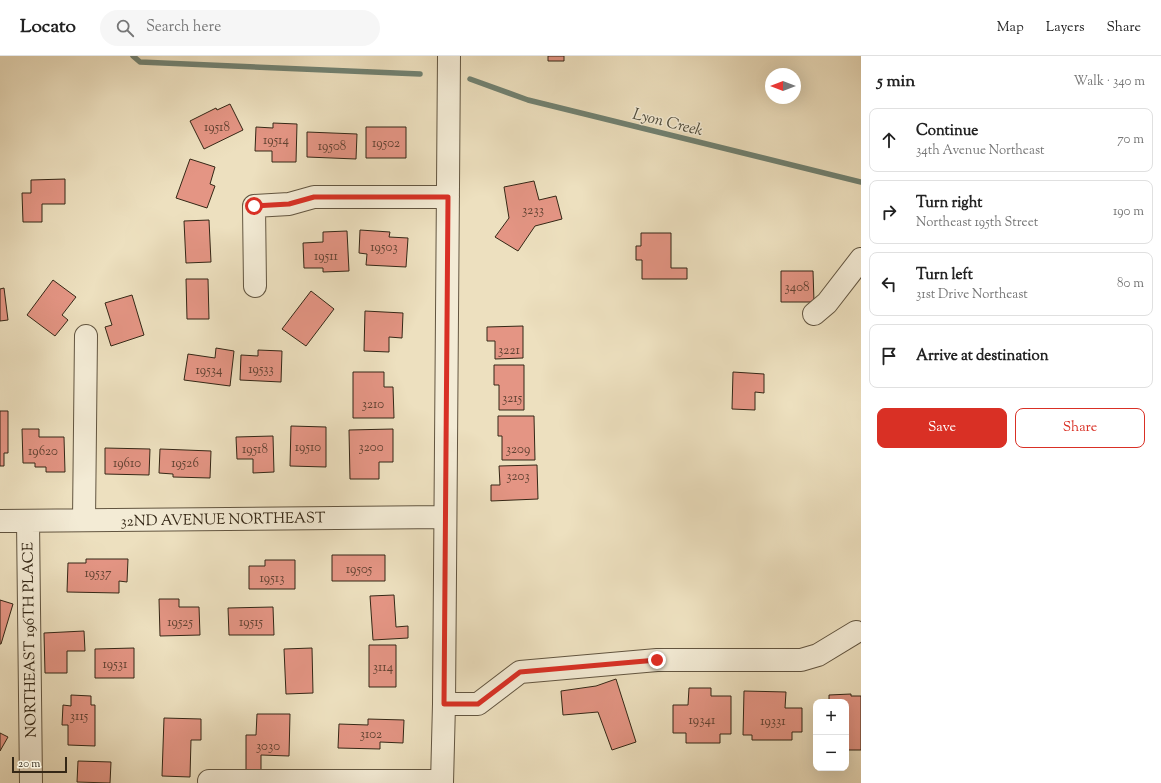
<!DOCTYPE html>
<meta charset="utf-8">
<style>
:root{--surface:#fff;--page:#f6f6f6;--text:#222;--muted:#767676;--line:#e0e0e0;--accent:#d93025}
body{margin:0;font-family:"Sorts Mill Goudy",serif;background:var(--page);color:var(--text)}
.controls{position:absolute;right:12px;bottom:12px;display:grid;overflow:hidden;border-radius:8px;box-shadow:0 4px 16px #0002}
.controls button{width:36px;height:36px;display:grid;place-items:center;padding:0;border:0;border-bottom:1px solid var(--line);background:var(--surface);color:var(--text);font:20px sans-serif}
.compass{position:absolute;left:765px;top:12px;width:36px;height:36px;border-radius:50%;background:var(--surface);box-shadow:0 4px 16px #0002;rotate:270deg}
.scale{position:absolute;left:12px;bottom:10px;width:55px;box-sizing:border-box;padding-left:4px;border:2px solid #342716;border-top:0;font-size:11px;line-height:14px;white-space:nowrap;color:#342716;-webkit-text-stroke:3px #f3ebd5;paint-order:stroke}
.stop{position:absolute;width:12px;height:12px;margin:-9px;border:3px solid #d93025;border-radius:50%;background:#fff}
.stop.end{background:#d93025;border-color:#fff;box-shadow:0 1px 4px #0008}
.list{margin:0;padding:0;list-style:none}
h2{display:flex;justify-content:space-between;align-items:center;height:52px;margin:0;padding:0 16px;font-size:17px}
h2 small{font-size:13px;font-weight:400;color:var(--muted)}
.list li{display:grid;grid-template-columns:26px 1fr auto;gap:12px;align-items:center;box-sizing:border-box;height:64px;margin:0 8px 8px;padding:0 8px;border:1px solid var(--line);border-radius:8px}
.list b{display:block;font-size:15px;white-space:nowrap}
.list p{margin:0;font-size:13px;white-space:nowrap;color:var(--muted)}
.list em{font-size:13px;font-style:normal;color:var(--muted)}
.actions{display:flex;gap:8px;padding:12px 16px}
.actions a{flex:1;padding:9px 0;border:1px solid var(--accent);border-radius:8px;text-align:center;font-size:14px;color:var(--accent)}
.actions .main{background:var(--accent);color:#fff}
.icon{flex:none;width:22px;height:22px;fill:none;stroke:currentColor;stroke-width:2;stroke-linecap:round;stroke-linejoin:round}
.map{position:relative;flex:none;width:861px;height:727px;overflow:hidden}
header{display:flex;align-items:center;gap:24px;box-sizing:border-box;height:56px;padding:0 20px;background:var(--surface);border-bottom:1px solid var(--line)}
header strong{font-size:19px}
nav{display:flex;gap:22px;margin-inline-start:auto;font-size:14px}
.search{width:280px;height:36px;background:var(--page);display:flex;align-items:center;gap:10px;box-sizing:border-box;padding:0 14px;border-radius:22px;color:var(--muted);font-size:15px}
main{display:flex}
aside{flex:1;background:var(--surface)}
.map>svg:first-child{display:block}
</style>
<header>
<strong>Locato</strong>
<div class="search"><svg class="icon" aria-label="search" viewBox="0 0 24 24"><circle cx="10" cy="10" r="6"/><path d="M15 15l6 6"/></svg>Search here</div>
<nav><a>Map</a><a>Layers</a><a>Share</a></nav>
</header>
<main>
<div class="map">
<svg width="861" height="727" viewBox="0 0 861 727">
<rect width="100%" height="100%" fill="#ede0bf"/>
<filter id="stains"><feTurbulence type="fractalNoise" baseFrequency=".005" numOctaves="4"/><feColorMatrix values="0 0 0 0 .2 0 0 0 0 .09 0 0 0 0 .02 0 0 0 .5 -.17"/></filter>
<radialGradient id="worn" r=".72"><stop offset=".6" stop-color="#630" stop-opacity="0"/><stop offset="1" stop-color="#630" stop-opacity=".3"/></radialGradient>
<g fill="none" stroke-linecap="round" stroke-linejoin="round">
<path stroke="#718171" stroke-width="5.5" d="M133,0L140,6L420,18
M470,23L528,44L861,126"/>
</g>
<path fill="#e49584" stroke="#342716" d="M548,0H564V5H548Z
M230,48L243,74L204,93L190,65L216,52L217,54Z
M273,67L297,68L296,106H272V95H255L256,71L273,72Z
M366,71H406V102H366Z
M307,76L357,78L356,103L307,101Z
M190,103L215,111L210,128L215,130L207,152L176,142Z
M65,123V148H42V166H23L22,137H31V124Z
M534,125L539,144L556,140L562,163L535,170L518,195L495,181L509,162L504,131Z
M209,164L211,206L186,207L184,165Z
M360,174L390,176L389,181L408,182L406,211L366,209L367,198L359,197Z
M347,175L349,215L323,216V212H304L303,187L323,186V176Z
M641,177H671V212H687V223H642V204H636V190H641Z
M781,215H813L814,246H781Z
M186,223H208L209,263H187Z
M53,224L76,241L62,259L68,264L55,280L27,259Z
M4,232L8,264L0,265V233Z
M311,235L334,253L306,290L282,273Z
M132,239L144,279L111,290L105,271L112,269L105,247Z
M365,255L403,257L402,282L389,281V296L364,295Z
M523,270V302L495,303V285H487V271Z
M216,292L234,295L230,330L184,324L188,298L215,302Z
M258,294L282,295L281,326L240,324L241,299L258,300Z
M494,309H524V354H499V329H494Z
M353,316H384V331H393L394,362H353Z
M733,316L764,318V337L755,336V354L732,353Z
M0,355H8V397H4V410H0Z
M498,360H534L535,404H502V380H498Z
M291,370L326,371V411L290,410Z
M22,373H39V381H64L65,416H46V411H35V407H23Z
M393,373V406H379V423H350L349,374Z
M273,380L274,416L253,417V403H237L236,381Z
M105,392L150,393L149,419L105,418Z
M160,393L211,395L210,422L173,421V418L159,417Z
M537,409L538,443L491,445V429H500L499,410Z
M332,499H385V525H332Z
M86,503H128L127,526L119,525V537L67,536L68,507H86Z
M265,504H295V533H249V510H265Z
M394,539L396,571L408,570V582L373,584L370,540Z
M159,543H179V551H199L200,579L160,580Z
M0,544L13,548L1,588H0Z
M273,551L274,579H229L228,552Z
M84,575L85,595H67V617H45L44,577Z
M369,589H396V631H369Z
M134,592V622H95V593Z
M312,592L313,637L286,638L284,593Z
M616,623L636,686L612,694L598,656L563,659L561,635L596,630Z
M689,632H711V640H731V678H720V687H686V677H673V649H688Z
M744,635L786,636L785,652H802V676H792V684H752V679H743Z
M851,638V640H861V694H846V646H829V639Z
M71,639L91,640V649H95V690L68,689V669H62L63,649L71,650Z
M257,658H290L289,700L261,699V715L246,714V679H256Z
M164,662L201,663V684H191L190,721L162,720Z
M368,663L404,664L403,687L380,686V693L338,692L339,668L368,669Z
M0,677L8,681L0,695Z
M78,705L111,706L110,727L77,726Z"/>
<g fill="none" stroke-linecap="round" stroke-linejoin="round">
<g stroke="#625540" stroke-width="24">
<path id="minor" d="M255,230L254,150L289,148L314,141H448
M814,258L827,247L861,203
M84,464L86,280
M0,465L445,461
M28,465L31,727
M444,648H478L520,616L657,604H801L818,599L856,576
M209,725H442
M442,727L444,648L449,0"/>
</g>
<use href="#minor" stroke="#f3ebd5" stroke-width="22"/>
</g>
<g fill="none" stroke-linecap="round" stroke-linejoin="round">
<path stroke="#d93025" stroke-width="5" d="M254,150L289,148L314,141H448L444,648H478L520,616L657,604"/>
</g>
<g text-anchor="middle" stroke-width="3" stroke-linejoin="round" paint-order="stroke">
<g font-size="13" fill="#604232">
<text x="217" y="75">19518</text>
<text x="276" y="88">19514</text>
<text x="386" y="91">19502</text>
<text x="332" y="94">19508</text>
<text x="533" y="158">3233</text>
<text x="384" y="195">19503</text>
<text x="326" y="204">19511</text>
<text x="797" y="235">3408</text>
<text x="509" y="298">3221</text>
<text x="261" y="317">19533</text>
<text x="209" y="318">19534</text>
<text x="512" y="346">3215</text>
<text x="373" y="352">3210</text>
<text x="308" y="395">19510</text>
<text x="371" y="395">3200</text>
<text x="255" y="397">19518</text>
<text x="518" y="397">3209</text>
<text x="43" y="399">19620</text>
<text x="127" y="411">19610</text>
<text x="185" y="411">19526</text>
<text x="518" y="424">3203</text>
<text x="359" y="517">19505</text>
<text x="98" y="521">19537</text>
<text x="272" y="526">19513</text>
<text x="180" y="570">19525</text>
<text x="251" y="570">19515</text>
<text x="115" y="612">19531</text>
<text x="383" y="615">3114</text>
<text x="79" y="664">3115</text>
<text x="702" y="668">19341</text>
<text x="773" y="669">19331</text>
<text x="371" y="682">3102</text>
<text x="268" y="694">3030</text>
</g>
<g font-size="15" fill="#342716" stroke="#f3ebd5">
<text transform="translate(223 463) rotate(-1)" y="5">32ND AVENUE NORTHEAST</text>
<text transform="translate(29 584) rotate(-91)" y="5">NORTHEAST 196TH PLACE</text>
</g>
<g font-size="16" font-style="italic" fill="#4e4c3c" stroke="#f3ebd5">
<text transform="translate(668 65) rotate(14)" y="6">Lyon Creek</text>
</g>
</g>
<rect width="100%" height="100%" filter="url(#stains)"/>
<rect width="100%" height="100%" fill="url(#worn)"/>
</svg>
<div class="controls">
<button>+</button>
<button>−</button>
</div>
<svg class="compass" viewBox="-18 -18 36 36"><path d="M0-13l5 13h-10z" fill="#e53935"/><path d="M0 13l5-13h-10z" fill="#767676"/></svg>
<div class="scale">20 m</div>
<div class="stop" style="left:254px;top:150px"></div>
<div class="stop end" style="left:657px;top:604px"></div>
</div>
<aside>
<h2>5 min<small>Walk · 340 m</small></h2>
<ul class="list">
<li><svg class="icon" aria-label="ahead" viewBox="0 0 24 24"><path d="M12 20V5M6 11l6-6 6 6"/></svg><div><b>Continue</b><p>34th Avenue Northeast</p></div><em>70 m</em></li>
<li><svg class="icon" aria-label="right" viewBox="0 0 24 24"><path d="M7 20v-9h11M14 6l5 5-5 5"/></svg><div><b>Turn right</b><p>Northeast 195th Street</p></div><em>190 m</em></li>
<li><svg class="icon" aria-label="left" viewBox="0 0 24 24"><path d="M17 20v-9H6M10 6l-5 5 5 5"/></svg><div><b>Turn left</b><p>31st Drive Northeast</p></div><em>80 m</em></li>
<li><svg class="icon" aria-label="arrive" viewBox="0 0 24 24"><path d="M6 21V4h12l-3 4 3 4H6"/></svg><div><b>Arrive at destination</b></div></li>
</ul>
<div class="actions"><a class="main">Save</a><a>Share</a></div>
</aside>
</main>
